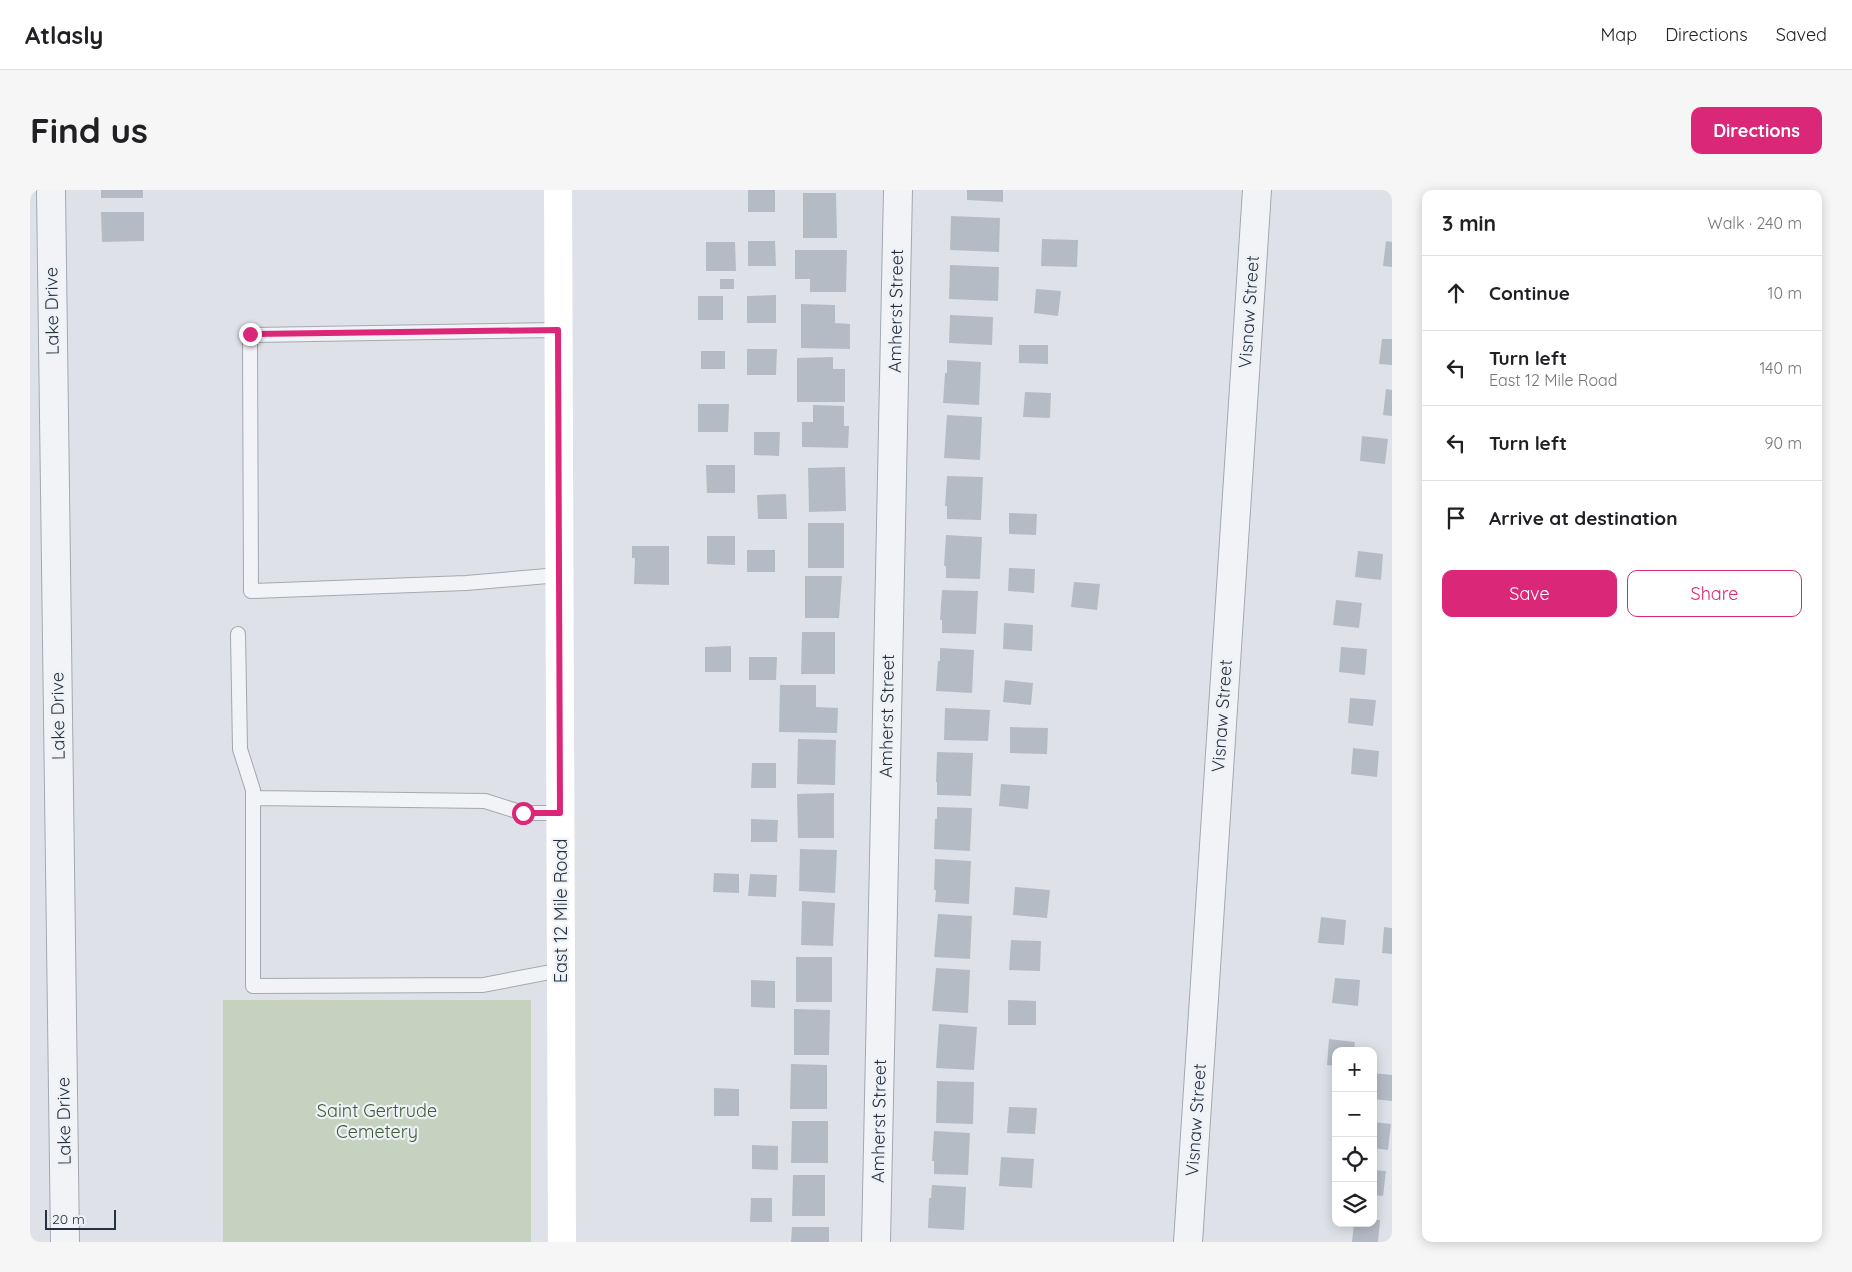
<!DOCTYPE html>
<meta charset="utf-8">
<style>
:root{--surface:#fff;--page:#f6f6f6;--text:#202124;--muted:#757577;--line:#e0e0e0;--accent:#db2777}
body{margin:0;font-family:Quicksand,sans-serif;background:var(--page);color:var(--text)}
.controls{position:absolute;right:15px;bottom:15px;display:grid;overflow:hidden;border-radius:10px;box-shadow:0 2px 12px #0003}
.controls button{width:45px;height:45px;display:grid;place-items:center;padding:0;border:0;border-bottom:1px solid var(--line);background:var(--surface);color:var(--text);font:25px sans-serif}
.scale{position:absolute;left:15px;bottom:12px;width:71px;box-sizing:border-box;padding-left:5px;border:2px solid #27303f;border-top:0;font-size:14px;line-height:18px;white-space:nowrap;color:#27303f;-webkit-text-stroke:4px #eef1f6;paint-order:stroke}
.stop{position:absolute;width:15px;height:15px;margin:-11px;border:4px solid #db2777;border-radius:50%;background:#fff}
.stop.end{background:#db2777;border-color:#fff;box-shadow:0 1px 5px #0008}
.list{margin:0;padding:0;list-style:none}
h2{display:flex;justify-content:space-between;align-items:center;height:65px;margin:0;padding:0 20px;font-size:21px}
h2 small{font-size:16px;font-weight:400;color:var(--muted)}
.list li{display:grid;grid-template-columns:32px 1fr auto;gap:15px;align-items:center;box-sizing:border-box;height:75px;padding:0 20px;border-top:1px solid var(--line)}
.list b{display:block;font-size:19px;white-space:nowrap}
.list p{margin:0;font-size:16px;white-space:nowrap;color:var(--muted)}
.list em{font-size:16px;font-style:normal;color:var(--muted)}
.actions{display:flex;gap:10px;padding:15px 20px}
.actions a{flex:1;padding:11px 0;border:1px solid var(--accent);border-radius:10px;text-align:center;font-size:18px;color:var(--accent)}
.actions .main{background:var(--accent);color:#fff}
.icon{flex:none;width:28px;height:28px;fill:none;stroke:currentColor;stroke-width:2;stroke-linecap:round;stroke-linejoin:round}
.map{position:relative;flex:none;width:1362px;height:1052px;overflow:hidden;border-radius:10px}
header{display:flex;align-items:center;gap:30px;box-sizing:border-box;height:70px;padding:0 25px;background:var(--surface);border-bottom:1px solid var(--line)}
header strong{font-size:24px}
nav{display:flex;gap:28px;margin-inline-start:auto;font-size:18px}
.intro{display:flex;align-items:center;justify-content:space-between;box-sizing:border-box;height:120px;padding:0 30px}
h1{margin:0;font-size:35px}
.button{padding:12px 22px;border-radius:10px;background:var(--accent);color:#fff;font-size:18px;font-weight:700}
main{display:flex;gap:30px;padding:0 30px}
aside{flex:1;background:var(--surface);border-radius:10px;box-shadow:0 2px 12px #0003}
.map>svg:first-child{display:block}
</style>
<header>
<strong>Atlasly</strong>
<nav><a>Map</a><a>Directions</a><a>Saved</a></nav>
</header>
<div class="intro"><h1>Find us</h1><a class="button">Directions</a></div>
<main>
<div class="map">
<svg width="1362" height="1052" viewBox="0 0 1362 1052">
<rect width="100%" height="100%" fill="#dee2e8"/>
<path fill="#c4d2bf" d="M193,810H501V1052H193Z"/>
<path fill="#b5bbc5" d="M71,0H113V8H71Z
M718,0H745V22H718Z
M937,0H973V12L937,10Z
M773,3H806L807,48H773Z
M71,22H114V51L72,52Z
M921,26L970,28L969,62L920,60Z
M1012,49L1048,50L1047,77L1011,76Z
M718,51H745L746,76H718Z
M1356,51L1362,52V77L1353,76Z
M676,52H705L706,81H676Z
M765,60H817L816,102H780V89H765Z
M920,75L969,77L968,111L919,109Z
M690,89H704V99H690Z
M1006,99L1031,101L1028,126L1004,123Z
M746,105V133H717V106Z
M668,106H693V130H668Z
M771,114L805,115V133L820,134V159L771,158Z
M920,125L963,127L962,155L919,153Z
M1352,149H1362V175L1349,174Z
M989,155H1018V174L989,173Z
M717,159H747L746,185H717Z
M671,161H695V179H671Z
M803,167V179H815V212H767V168Z
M917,170L951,172L949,215L913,213L915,183H917Z
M1356,199L1362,200V226L1353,225Z
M995,202L1021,203L1020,228L993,227Z
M668,214H699L698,242H668Z
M783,215L814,216V236H819L818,258L772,257V232H783Z
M917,225L952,227L950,270L914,268Z
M724,242H750L749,266L724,265Z
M1332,246L1358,249L1355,274L1330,271Z
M676,275H705V303H677Z
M815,277L816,321L779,322L778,278Z
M917,286L953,287L951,330L917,329V316H915Z
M756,304L757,329H728L727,305Z
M979,323L1007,324L1006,345L979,344Z
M778,333H814V378H778Z
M916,345L952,347L950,389L916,388V376H914Z
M677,346H705V375L677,374Z
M602,356H639V395L604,394L605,368H602Z
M717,360H745V382H717Z
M1328,361L1353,364L1351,390L1325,387Z
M979,378L1005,379L1004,403L978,401Z
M775,386H812L809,428H775Z
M1044,392L1070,394L1067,420L1041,417Z
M912,400L948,401L946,444L912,443V430H910Z
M1306,410L1332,413L1329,438L1303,435Z
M974,433L1003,435L1002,461L973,459Z
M772,442H805V484H771Z
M701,456V482H675V457Z
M1311,457L1337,459L1335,485L1309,482Z
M910,458L944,460L942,503L906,501L908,471H910Z
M719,467H747L746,490H719Z
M975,490L1003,493L1001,515L973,512Z
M750,495H786V517L808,518L807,543L749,542Z
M1320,508L1346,510L1343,536L1318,533Z
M915,518L960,520L958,551L914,550Z
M980,537L1018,538L1017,564L980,563Z
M768,549L806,550L805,595L767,594Z
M1323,558L1349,561L1347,587L1321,584Z
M907,562L943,563L941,606L907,605V592H906Z
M722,573H746V598H721Z
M971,594L1000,596L998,619L969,616Z
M804,603V648H768L767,604Z
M907,617L942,618L940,661L904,659L905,629H907Z
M721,629L748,630L747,652H721Z
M770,659L807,660L805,703L769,701Z
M905,669L941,671L939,714L905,712L906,700H904Z
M684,683L709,684V703L683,702Z
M720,684L747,685L746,707L718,706Z
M985,697L1020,700L1017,728L983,725Z
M772,711L805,713L803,756L771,755Z
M908,724L942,726L940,769L904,767Z
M1291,727L1316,730L1314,755L1288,753Z
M1354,737L1362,738V764L1352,763Z
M981,750L1011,751L1010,781L979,780Z
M766,767H802V812H766Z
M906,778L940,780L938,823L902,821Z
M1305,788L1330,790L1328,816L1302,813Z
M721,790L745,791V818L721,817Z
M978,810L1006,811V835H978Z
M764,819L800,820L799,865H764Z
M909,834L947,837L944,880L906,878Z
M1299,849L1325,852L1324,861H1306V876L1297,875Z
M761,874L797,875V919H760Z
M1343,883L1362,885V911L1343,909Z
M907,891L944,892L943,934L906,933Z
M684,898L709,899V926H684Z
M979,917L1007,918L1005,944L977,943Z
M762,931H798V973H761Z
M1343,932L1361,934L1358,960L1343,958Z
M904,941L940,943L938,985L904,984V971H902Z
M722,955L748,956V980L722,979Z
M971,967L1004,969L1002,998L969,996Z
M1343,980L1356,981L1353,1006L1343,1005Z
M763,985H795V1026H762Z
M902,995L936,997L934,1040L898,1038L899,1008H901Z
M721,1008H742V1032H720Z
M1343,1030H1350L1348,1052H1322L1324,1033H1343Z
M762,1037H799V1052H761Z"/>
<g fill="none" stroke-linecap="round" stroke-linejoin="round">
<g stroke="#a3a9b2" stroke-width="16">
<path id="lane" d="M528,140L220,145L221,401L436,393L529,385
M208,444L210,559L223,600V796L453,795L531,780
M223,608L455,611L493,623H530"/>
</g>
<g stroke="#a3a9b2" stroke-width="30">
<path id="street" d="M21,0L35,1052
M846,1052L868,0
M1158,1052L1227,0"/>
</g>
<use href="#lane" stroke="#f1f3f6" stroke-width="14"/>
<use href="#street" stroke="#f1f3f6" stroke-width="28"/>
<path stroke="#fff" stroke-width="28" d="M528,0L532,1052"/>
</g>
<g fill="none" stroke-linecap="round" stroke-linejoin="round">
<path stroke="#db2777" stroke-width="6" d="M220,144L528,140L530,623H493"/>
</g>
<g text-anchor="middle" stroke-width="4.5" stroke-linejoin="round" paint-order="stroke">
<g font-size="18" fill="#27303f" stroke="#eef1f6">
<text transform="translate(22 121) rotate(-91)" y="6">Lake Drive</text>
<text transform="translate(866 121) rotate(-89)" y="6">Amherst Street</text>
<text transform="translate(1219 122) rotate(-86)" y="6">Visnaw Street</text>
<text transform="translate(28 526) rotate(-91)" y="6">Lake Drive</text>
<text transform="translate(857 526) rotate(-89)" y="6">Amherst Street</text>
<text transform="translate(1192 526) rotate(-86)" y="6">Visnaw Street</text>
<text transform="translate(531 721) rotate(-90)" y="6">East 12 Mile Road</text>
<text transform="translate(1166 930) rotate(-86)" y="6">Visnaw Street</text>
<text transform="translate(34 931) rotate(-91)" y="6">Lake Drive</text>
<text transform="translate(849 931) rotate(-89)" y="6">Amherst Street</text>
</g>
<g font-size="18" fill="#3c5c34" stroke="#eef1f6">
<text x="347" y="927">Saint Gertrude<tspan x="347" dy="21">Cemetery</tspan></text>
</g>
</g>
</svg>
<div class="controls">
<button>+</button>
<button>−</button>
<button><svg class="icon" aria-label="locate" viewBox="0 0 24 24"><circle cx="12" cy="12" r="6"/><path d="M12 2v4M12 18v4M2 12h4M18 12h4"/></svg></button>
<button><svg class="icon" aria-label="layers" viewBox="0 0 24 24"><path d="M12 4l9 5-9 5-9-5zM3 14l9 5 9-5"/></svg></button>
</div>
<div class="scale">20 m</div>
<div class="stop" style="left:493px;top:623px"></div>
<div class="stop end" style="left:220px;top:144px"></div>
</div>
<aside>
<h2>3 min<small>Walk · 240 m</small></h2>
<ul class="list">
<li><svg class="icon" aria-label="ahead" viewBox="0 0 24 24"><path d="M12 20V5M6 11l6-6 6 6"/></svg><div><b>Continue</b></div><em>10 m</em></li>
<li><svg class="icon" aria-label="left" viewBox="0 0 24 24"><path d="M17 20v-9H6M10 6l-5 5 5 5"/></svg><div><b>Turn left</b><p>East 12 Mile Road</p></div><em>140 m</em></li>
<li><svg class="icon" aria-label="left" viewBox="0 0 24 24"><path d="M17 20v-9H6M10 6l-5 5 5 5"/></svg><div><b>Turn left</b></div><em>90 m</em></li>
<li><svg class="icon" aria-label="arrive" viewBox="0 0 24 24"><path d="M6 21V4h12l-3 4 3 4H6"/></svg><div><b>Arrive at destination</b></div></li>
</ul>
<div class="actions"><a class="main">Save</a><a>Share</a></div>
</aside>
</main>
